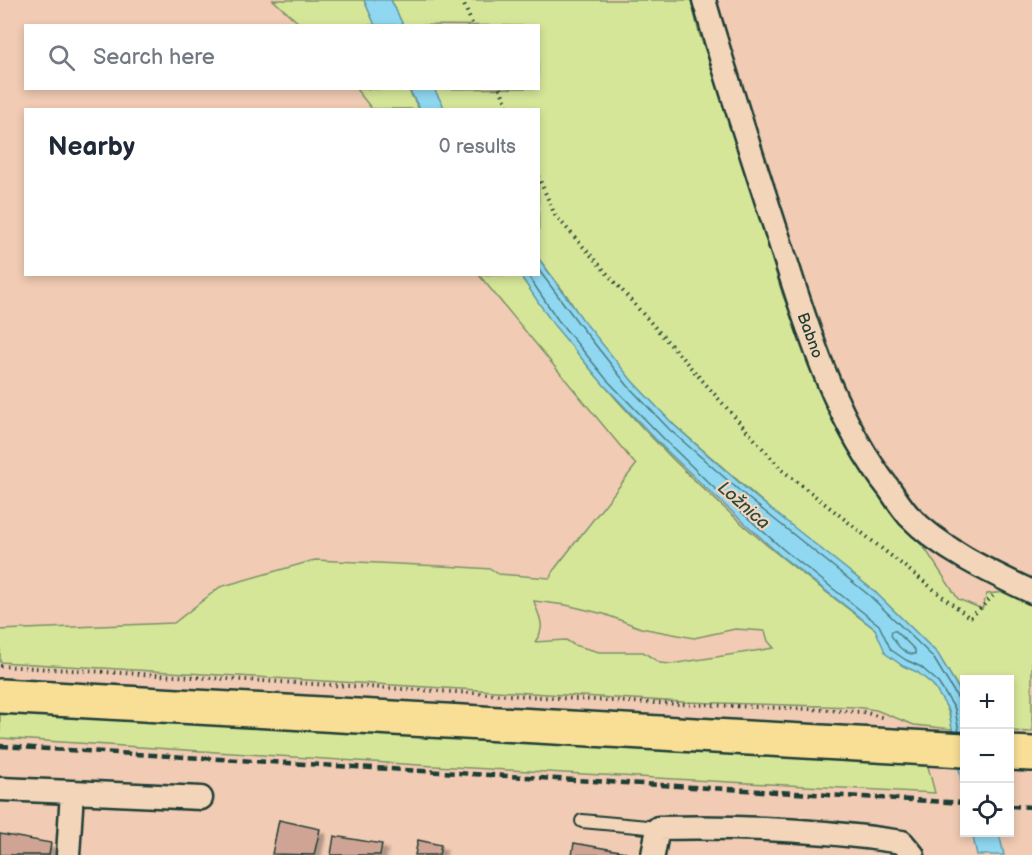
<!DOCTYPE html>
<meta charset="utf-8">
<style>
:root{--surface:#fff;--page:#f2f2f3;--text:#1f2937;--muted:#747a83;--line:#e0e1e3}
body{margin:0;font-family:"Balsamiq Sans",sans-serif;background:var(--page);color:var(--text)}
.controls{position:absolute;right:18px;bottom:18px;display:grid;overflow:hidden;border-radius:0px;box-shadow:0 3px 9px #0003}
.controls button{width:54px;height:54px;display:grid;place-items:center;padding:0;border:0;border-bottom:2px solid var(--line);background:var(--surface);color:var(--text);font:30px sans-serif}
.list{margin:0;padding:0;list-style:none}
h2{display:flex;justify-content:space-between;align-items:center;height:78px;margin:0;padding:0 24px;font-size:26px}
h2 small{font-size:20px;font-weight:400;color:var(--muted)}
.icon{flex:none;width:33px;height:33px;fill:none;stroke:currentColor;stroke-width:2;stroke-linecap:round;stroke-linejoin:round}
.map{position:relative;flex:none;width:1032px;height:855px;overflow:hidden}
.search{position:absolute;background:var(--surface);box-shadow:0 3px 9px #0003;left:24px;top:24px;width:516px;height:66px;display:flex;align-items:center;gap:15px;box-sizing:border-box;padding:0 21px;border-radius:0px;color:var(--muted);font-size:22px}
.panel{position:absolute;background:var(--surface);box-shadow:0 3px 9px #0003;left:24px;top:108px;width:516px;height:168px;border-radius:0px}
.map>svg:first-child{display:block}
</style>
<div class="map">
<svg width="1032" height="855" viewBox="0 0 1032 855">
<defs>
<filter id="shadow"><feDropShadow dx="5.5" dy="5.5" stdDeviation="1.5" flood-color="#0004"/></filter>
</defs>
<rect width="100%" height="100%" fill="#f1cbb3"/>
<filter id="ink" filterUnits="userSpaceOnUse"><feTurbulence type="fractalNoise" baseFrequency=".0167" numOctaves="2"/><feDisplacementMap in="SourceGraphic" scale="12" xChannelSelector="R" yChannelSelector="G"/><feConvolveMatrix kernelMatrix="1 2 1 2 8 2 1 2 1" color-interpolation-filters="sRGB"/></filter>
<g filter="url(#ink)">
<path fill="#d6e699" stroke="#7a9266" stroke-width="1.5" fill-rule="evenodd" d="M273,0H364L375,25H301Z
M391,0H691L699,33L726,109L783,296L831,412L861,469L894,515L926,550L958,599L982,609L987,594L1005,592L1032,605V732L1010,731V680H964V697L937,653L873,590L781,518L672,423L632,381L584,323L567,296L539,259L538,110L445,109L434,89L538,88V26L403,25Z
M356,89H408L419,109H372Z
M479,275H520C589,378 679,472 775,552C808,579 842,604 876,630C886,657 915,665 933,685C944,698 950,713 952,729L914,725L876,710L856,707L684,702L0,662V630L174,623L220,587L315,560L461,567L491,569L498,574L550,578L553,571L636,465ZM534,601L566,605L604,614L641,628L694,638L735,629L765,631L768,641L774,648L671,664L660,663L643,652H599L574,645L566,640L535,642C547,625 539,619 534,601Z
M0,708L927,763L935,793L435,766L0,738Z"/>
<path fill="#90d8f1" stroke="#639aa5" stroke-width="1.5" d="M364,0H391L403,25H375Z
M409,89H434L445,109H420Z
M539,259L583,320L633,382L675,426L752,494L874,591L938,654L964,698V797L949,711L933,685L917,672L903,666L886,654L875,629L780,555L707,489L664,448L603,384L553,324L520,275L538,274Z
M972,833H999L1004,855H977Z"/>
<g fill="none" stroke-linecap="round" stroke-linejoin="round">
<path stroke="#4c7b80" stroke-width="1.5" d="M538,269L579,324L628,386L670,430L748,498L870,596L933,657L957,697L964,700
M527,274L558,320L607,380L668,443L711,485L784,550L879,625L891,650L906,660L921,667L937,681L955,709L959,732
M892,631H896L915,650V654C904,655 896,644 891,635Z"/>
</g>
<path fill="#d0a494" stroke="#1f3d34" stroke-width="1.5" filter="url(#shadow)" d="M279,820L320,829L314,855L272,854Z
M0,834L51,843L49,855H0Z
M334,836L382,844L380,855H331Z
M418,840L441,845L439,855H415Z
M574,843L625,852V855H572Z"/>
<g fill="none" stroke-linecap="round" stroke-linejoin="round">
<g stroke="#1f3d34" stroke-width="16">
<path id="service" d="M582,821L658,828"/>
</g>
<g stroke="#1f3d34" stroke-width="27">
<path id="minor" d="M704,0C726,77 751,153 776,230C805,319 831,415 890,490C896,499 902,508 909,516C942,550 990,572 1032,592
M0,789L72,792
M68,855L72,792L201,798
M653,855L658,828C740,826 821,830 902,842L913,855"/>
</g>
<g stroke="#1f3d34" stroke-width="38">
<path id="primary" d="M0,696L964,750
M1010,753L1032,754"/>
</g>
<path stroke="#1f3d34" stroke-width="4" stroke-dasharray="1.5 4.5" stroke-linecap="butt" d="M462,0L473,26
M500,88L509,110
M538,176L555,215L782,470L970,618L993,596
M0,666L630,702L808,709L863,712L885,718"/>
<use href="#service" stroke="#f3d5b9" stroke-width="12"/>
<use href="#minor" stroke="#f3d5b9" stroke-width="22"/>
<use href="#primary" stroke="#f9df96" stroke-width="33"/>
<path stroke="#1f3d34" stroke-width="4.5" stroke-dasharray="9 4.5" stroke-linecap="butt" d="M0,746L964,803
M1010,806L1032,807"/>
</g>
</g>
<g text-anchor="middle" stroke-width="4.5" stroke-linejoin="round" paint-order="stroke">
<g font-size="16" fill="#1f3d34" stroke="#f3d5b9">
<text transform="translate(811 335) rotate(70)" y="6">Babno</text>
</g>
<g font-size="18" font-style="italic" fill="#2a4c47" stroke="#f3d5b9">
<text transform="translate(744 505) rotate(41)" y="6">Ložnica</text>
</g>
</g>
</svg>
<div class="controls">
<button>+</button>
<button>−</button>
<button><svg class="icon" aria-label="locate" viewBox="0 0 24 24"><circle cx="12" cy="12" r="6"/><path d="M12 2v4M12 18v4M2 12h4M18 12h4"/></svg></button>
</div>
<div class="search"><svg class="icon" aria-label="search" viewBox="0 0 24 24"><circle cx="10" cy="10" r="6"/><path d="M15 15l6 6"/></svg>Search here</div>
<section class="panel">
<h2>Nearby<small>0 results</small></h2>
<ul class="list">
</ul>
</section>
</div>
